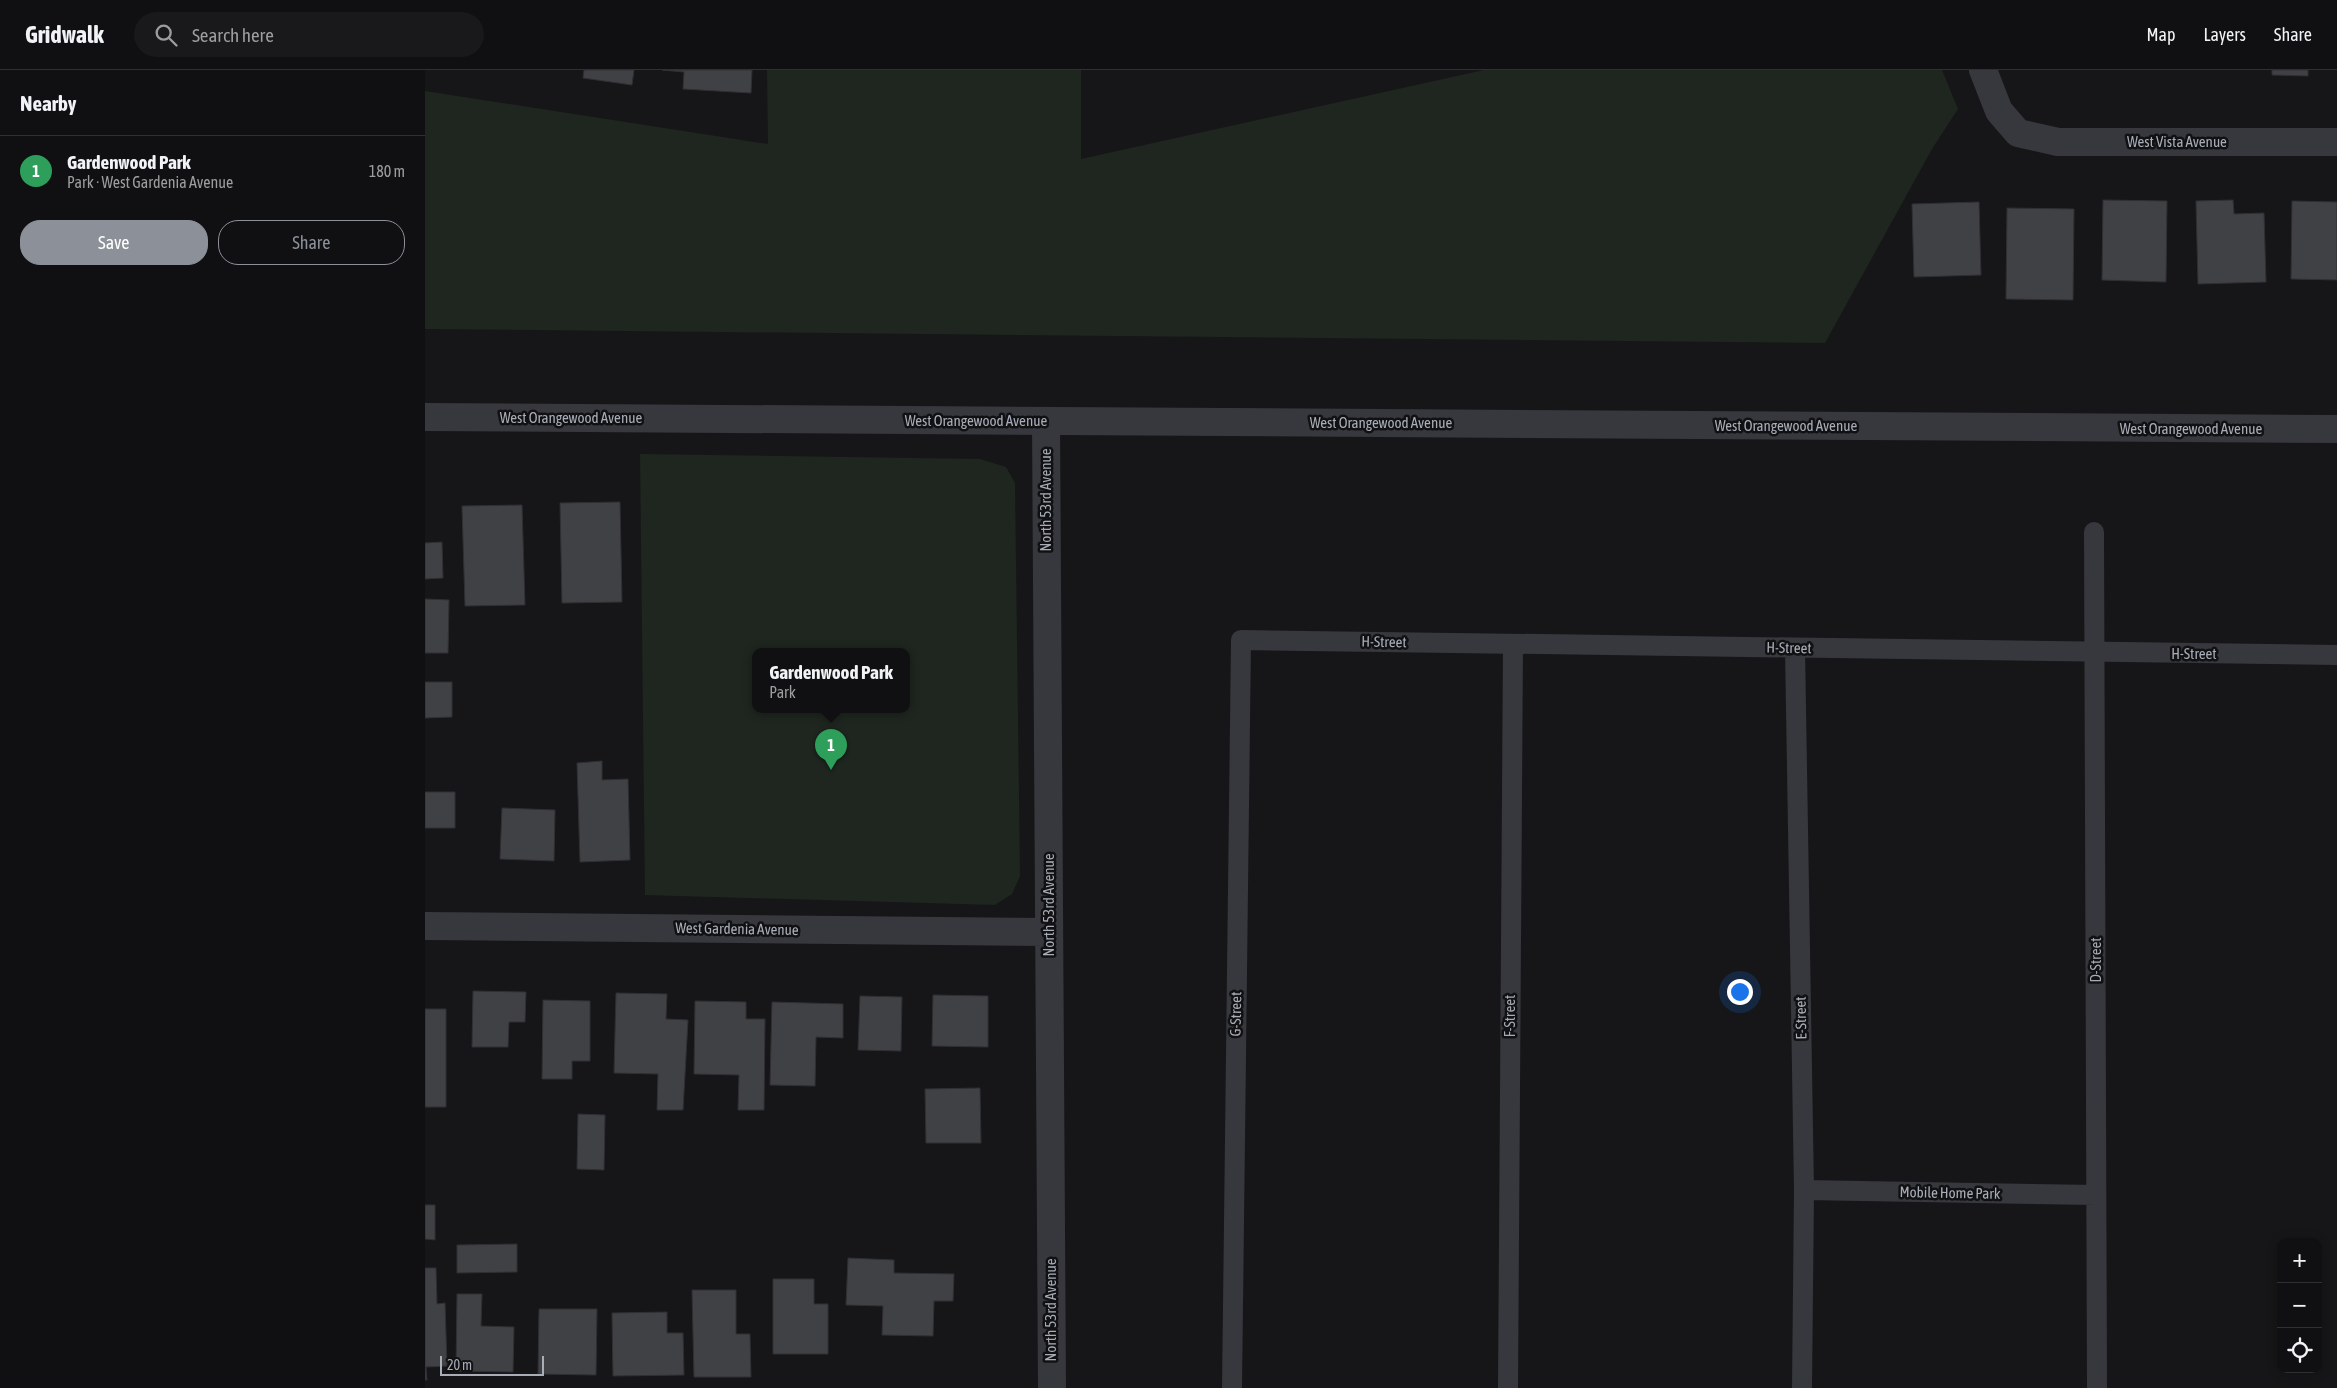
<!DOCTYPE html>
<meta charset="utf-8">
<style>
:root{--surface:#101012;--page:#19191b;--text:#f1f3f6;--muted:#9c9d9f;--line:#303032;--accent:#8c9099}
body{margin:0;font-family:"Asap Condensed",sans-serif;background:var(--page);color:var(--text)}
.controls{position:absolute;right:15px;bottom:15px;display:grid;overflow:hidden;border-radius:10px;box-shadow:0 2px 12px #0003}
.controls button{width:45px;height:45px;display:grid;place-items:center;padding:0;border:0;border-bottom:1px solid var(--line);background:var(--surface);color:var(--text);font:25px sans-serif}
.scale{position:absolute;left:15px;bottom:12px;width:104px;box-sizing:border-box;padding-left:5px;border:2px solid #a8adb8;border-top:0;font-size:14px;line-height:18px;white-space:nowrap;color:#a8adb8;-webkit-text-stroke:4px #111113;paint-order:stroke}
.you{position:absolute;left:1314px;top:921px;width:18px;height:18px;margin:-12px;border:4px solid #fff;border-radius:50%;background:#1a73e8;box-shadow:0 0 0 8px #1a73e833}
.badge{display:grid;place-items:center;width:32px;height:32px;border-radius:50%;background:var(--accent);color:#fff;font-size:16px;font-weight:700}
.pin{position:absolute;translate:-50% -41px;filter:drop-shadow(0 1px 2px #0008)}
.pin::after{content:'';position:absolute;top:26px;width:18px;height:15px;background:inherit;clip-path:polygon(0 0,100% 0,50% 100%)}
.popup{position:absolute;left:327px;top:578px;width:158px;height:65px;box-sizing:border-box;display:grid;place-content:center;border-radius:10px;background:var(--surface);filter:drop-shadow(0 1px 4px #0005);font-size:16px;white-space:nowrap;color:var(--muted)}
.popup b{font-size:19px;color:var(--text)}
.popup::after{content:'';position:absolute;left:50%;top:100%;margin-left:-10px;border:10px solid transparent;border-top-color:var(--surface)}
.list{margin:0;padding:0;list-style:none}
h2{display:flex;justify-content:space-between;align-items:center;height:65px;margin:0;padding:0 20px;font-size:21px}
h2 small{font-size:16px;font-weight:400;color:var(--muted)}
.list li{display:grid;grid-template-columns:32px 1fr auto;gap:15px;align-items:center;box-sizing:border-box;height:70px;padding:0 20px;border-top:1px solid var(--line)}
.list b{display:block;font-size:19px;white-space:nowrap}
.list p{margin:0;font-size:16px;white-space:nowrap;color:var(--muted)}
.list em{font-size:16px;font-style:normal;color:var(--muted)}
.actions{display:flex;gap:10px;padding:15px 20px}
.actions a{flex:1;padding:11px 0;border:1px solid var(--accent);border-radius:20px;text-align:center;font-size:18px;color:var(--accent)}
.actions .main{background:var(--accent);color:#fff}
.icon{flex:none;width:28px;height:28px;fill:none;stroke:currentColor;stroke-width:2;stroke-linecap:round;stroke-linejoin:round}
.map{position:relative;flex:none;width:1912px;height:1318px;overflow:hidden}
header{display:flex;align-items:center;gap:30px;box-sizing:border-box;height:70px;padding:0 25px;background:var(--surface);border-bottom:1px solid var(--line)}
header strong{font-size:24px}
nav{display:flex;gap:28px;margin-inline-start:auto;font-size:18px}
.search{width:350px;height:45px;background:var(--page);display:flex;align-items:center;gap:12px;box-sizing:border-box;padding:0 18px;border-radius:28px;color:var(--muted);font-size:19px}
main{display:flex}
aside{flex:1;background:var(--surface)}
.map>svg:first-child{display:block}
</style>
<header>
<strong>Gridwalk</strong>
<div class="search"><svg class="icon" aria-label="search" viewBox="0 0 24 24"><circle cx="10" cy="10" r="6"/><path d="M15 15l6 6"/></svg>Search here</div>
<nav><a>Map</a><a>Layers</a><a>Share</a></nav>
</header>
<main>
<aside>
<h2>Nearby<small></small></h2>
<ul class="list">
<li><span class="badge" style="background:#2e9e5b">1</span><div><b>Gardenwood Park</b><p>Park · West Gardenia Avenue</p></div><em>180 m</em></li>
</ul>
<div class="actions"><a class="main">Save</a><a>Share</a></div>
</aside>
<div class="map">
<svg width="1912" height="1318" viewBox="0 0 1912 1318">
<rect width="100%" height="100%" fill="#161618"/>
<path fill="#1e261f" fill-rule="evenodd" d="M342,0H656V89L1059,0H1517L1533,39L1507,79L1400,273L0,259V21L343,74Z
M215,384L555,389L581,397L590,413L595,806L587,824L570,835L220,825ZM481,581V639H331V581Z"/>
<path fill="#404145" stroke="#303034" d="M159,0H209L207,15L158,8Z
M237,0H327L326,23L258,19L259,2Z
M1847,0H1883V6L1847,5Z
M1678,130L1742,131L1741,212L1677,210Z
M1808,130L1809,144L1839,143L1841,212L1773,214L1771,131Z
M1867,131L1912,132V210L1866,209Z
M1554,132L1556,205L1489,207L1487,134Z
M1582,138L1649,139L1648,230L1581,229Z
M195,432L197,532L137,533L135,433Z
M97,435L100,535L40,536L37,436Z
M17,472L18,508L0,509V473Z
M0,529L24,530L23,583H0Z
M0,612H27V647L0,648Z
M177,691V710L203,709L205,790L155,792L152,693Z
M0,722H30V758H0Z
M77,738L130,740L129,791L75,789Z
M48,921L101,922L100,952H84L83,977H47Z
M191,923L242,924L241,949L263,950L258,1040H232L233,1004L189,1003Z
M508,925L563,926V977L507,976Z
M435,926L477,927L476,981L433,980Z
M118,930L165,931V991H147V1009H117Z
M270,931L321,932V949H340L339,1040H313L314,1005L269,1004Z
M347,932L418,934V968L391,967L390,1016L345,1015Z
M0,939H21V1037H0Z
M555,1018L556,1073H501L500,1019Z
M153,1044L180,1045L179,1100L152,1099Z
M0,1135H10V1170L0,1169Z
M92,1174V1202L32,1203V1175Z
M423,1188L469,1190V1203L529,1204L528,1231H509L508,1266L457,1265L458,1236L421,1235Z
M0,1198H11L12,1234L20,1233L22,1296L1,1297L2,1310H0Z
M348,1209H389V1234H403V1284H348Z
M267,1220H311V1264H325L326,1307H269Z
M32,1224H57L56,1256L89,1257L88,1302L31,1301Z
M114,1239H172L171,1305L113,1304Z
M242,1242V1263H258L259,1305L188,1306L187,1243Z"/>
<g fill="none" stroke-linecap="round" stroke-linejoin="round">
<path stroke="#37383d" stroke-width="20" d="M1669,462L1672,1318
M1370,578L1379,1120L1377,1318
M1379,1120L1671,1125
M807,1318L816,570L1912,585
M1083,1318L1088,574"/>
<path stroke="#37383d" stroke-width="28" d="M1558,0L1574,41L1593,63L1633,72H1912
M621,351L627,1318
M0,856L624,862"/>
<path stroke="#37383d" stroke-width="28" d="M0,347L1912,359"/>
</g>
<g text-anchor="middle" stroke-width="5" stroke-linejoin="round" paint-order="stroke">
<g font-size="15" fill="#a8adb8" stroke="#111113">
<text x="1752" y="77">West Vista Avenue</text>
<text x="146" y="353">West Orangewood Avenue</text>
<text x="551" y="356">West Orangewood Avenue</text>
<text x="956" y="358">West Orangewood Avenue</text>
<text x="1361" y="361">West Orangewood Avenue</text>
<text x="1766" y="364">West Orangewood Avenue</text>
<text transform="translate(621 430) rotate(-90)" y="5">North 53rd Avenue</text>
<text transform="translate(959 572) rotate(1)" y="5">H-Street</text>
<text transform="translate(1364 578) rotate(1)" y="5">H-Street</text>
<text x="1769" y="589">H-Street</text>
<text transform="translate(624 835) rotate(-90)" y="5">North 53rd Avenue</text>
<text transform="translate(312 859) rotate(1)" y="5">West Gardenia Avenue</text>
<text transform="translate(1671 890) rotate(-90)" y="5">D-Street</text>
<text transform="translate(811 944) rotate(-89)" y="5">G-Street</text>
<text transform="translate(1085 946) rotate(-90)" y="5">F-Street</text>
<text transform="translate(1376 948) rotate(-91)" y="5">E-Street</text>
<text transform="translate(1525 1123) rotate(1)" y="5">Mobile Home Park</text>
<text transform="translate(626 1240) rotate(-90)" y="5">North 53rd Avenue</text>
</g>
</g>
</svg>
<div class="controls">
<button>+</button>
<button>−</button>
<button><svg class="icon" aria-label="locate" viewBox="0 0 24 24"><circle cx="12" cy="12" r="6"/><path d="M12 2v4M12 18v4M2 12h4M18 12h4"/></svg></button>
</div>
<div class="scale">20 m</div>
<div class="you"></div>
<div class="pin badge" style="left:406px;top:700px;background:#2e9e5b">1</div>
<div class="popup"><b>Gardenwood Park</b>Park</div>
</div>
</main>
